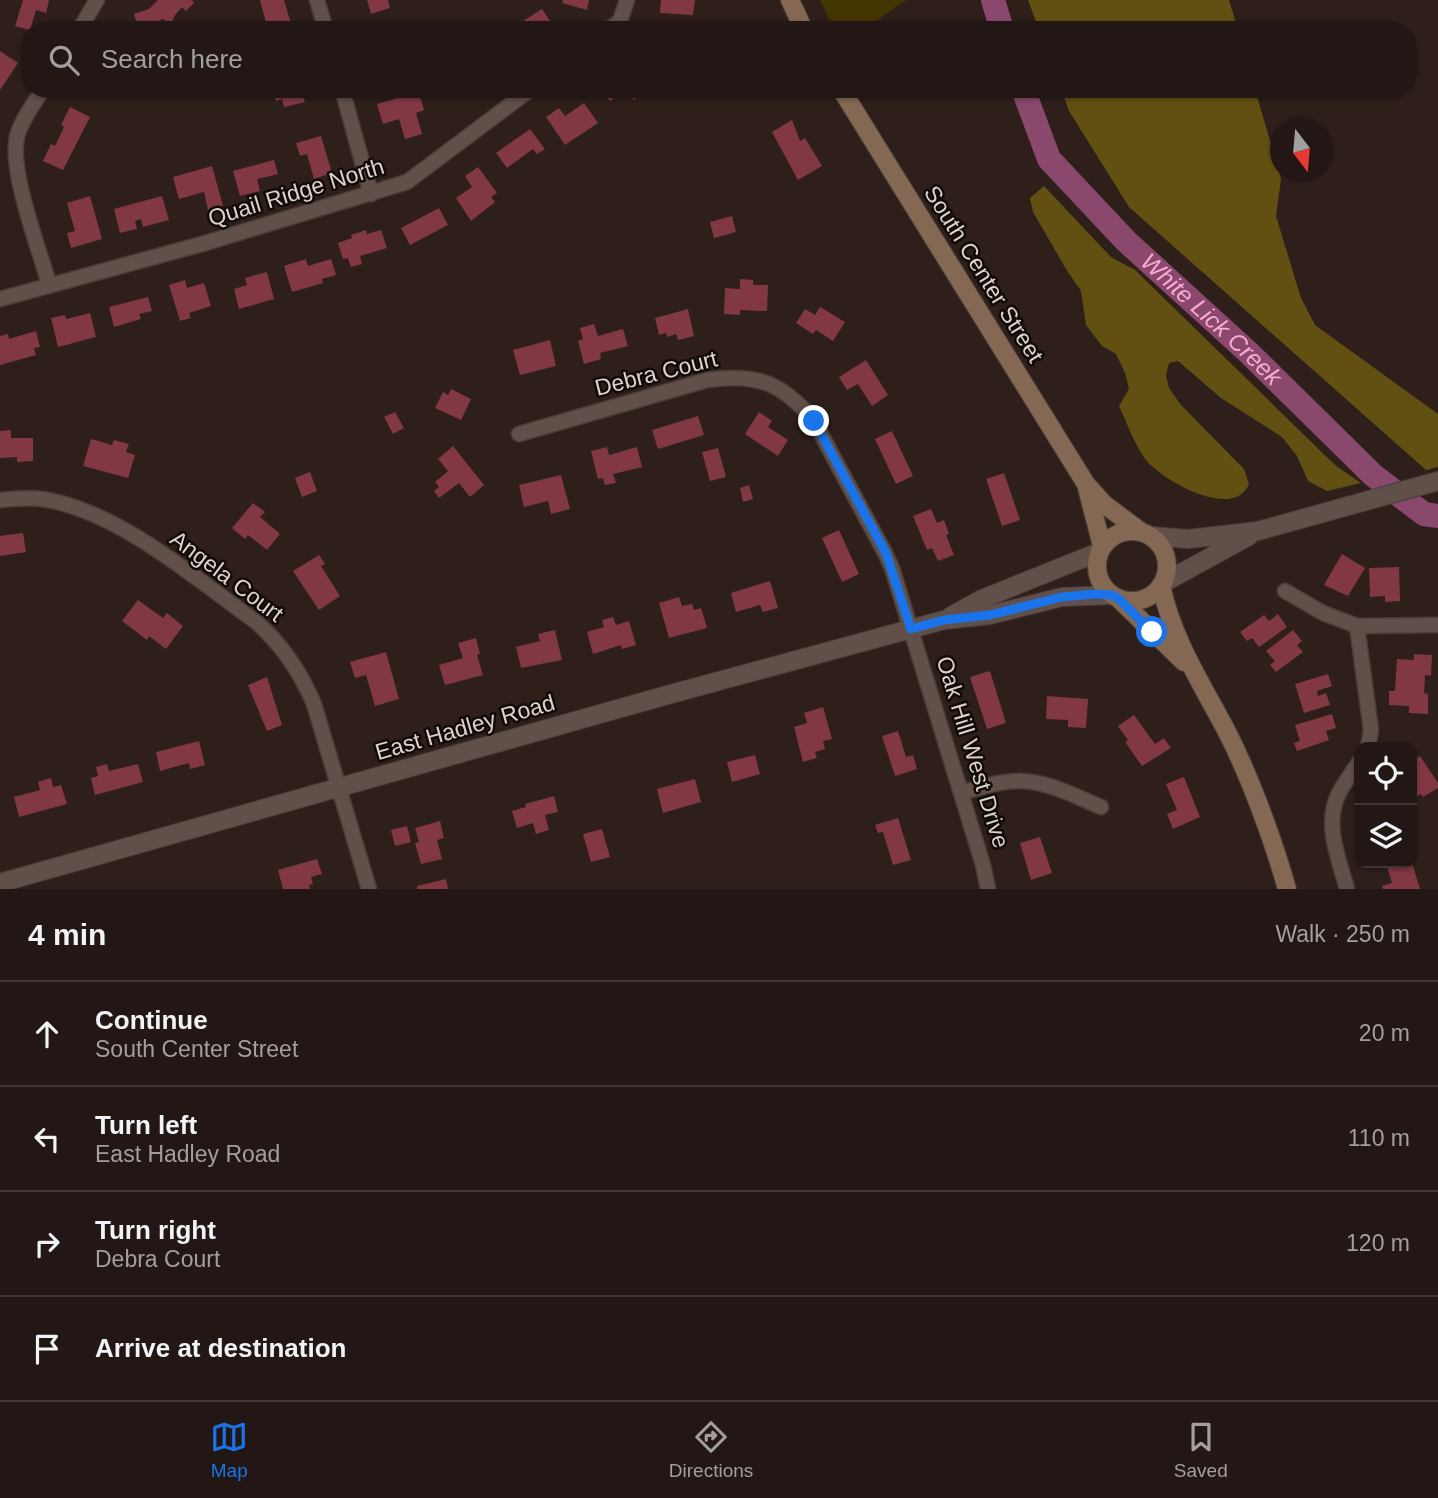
<!DOCTYPE html>
<meta charset="utf-8">
<style>
:root{--surface:#221714;--page:#2a201d;--text:#f1f3f6;--muted:#a29fa0;--line:#3f3634;--accent:#1a73e8}
body{margin:0;font-family:Arial,sans-serif;background:var(--page);color:var(--text)}
.controls{position:absolute;right:21px;bottom:21px;display:grid;overflow:hidden;border-radius:14px;box-shadow:0 2px 5px #0004}
.controls button{width:63px;height:63px;display:grid;place-items:center;padding:0;border:0;border-bottom:2px solid var(--line);background:var(--surface);color:var(--text);font:35px sans-serif}
.compass{position:absolute;left:1270px;top:119px;width:63px;height:63px;border-radius:50%;background:var(--surface);box-shadow:0 2px 5px #0004;rotate:164deg}
.stop{position:absolute;width:21px;height:21px;margin:-16px;border:5px solid #1a73e8;border-radius:50%;background:#fff}
.stop.end{background:#1a73e8;border-color:#fff;box-shadow:0 2px 7px #0008}
.list{margin:0;padding:0;list-style:none}
h2{display:flex;justify-content:space-between;align-items:center;height:91px;margin:0;padding:0 28px;font-size:30px}
h2 small{font-size:23px;font-weight:400;color:var(--muted)}
.list li{display:grid;grid-template-columns:46px 1fr auto;gap:21px;align-items:center;box-sizing:border-box;height:105px;padding:0 28px;border-top:2px solid var(--line)}
.list b{display:block;font-size:26px;white-space:nowrap}
.list p{margin:0;font-size:23px;white-space:nowrap;color:var(--muted)}
.list em{font-size:23px;font-style:normal;color:var(--muted)}
.icon{flex:none;width:38px;height:38px;fill:none;stroke:currentColor;stroke-width:2;stroke-linecap:round;stroke-linejoin:round}
.map{position:relative;flex:none;width:1438px;height:889px;overflow:hidden}
.search{position:absolute;background:var(--surface);box-shadow:0 2px 5px #0004;left:21px;right:21px;top:21px;height:77px;display:flex;align-items:center;gap:18px;box-sizing:border-box;padding:0 24px;border-radius:28px;color:var(--muted);font-size:26px}
.sheet{height:511px;background:var(--surface)}
nav{display:flex;justify-content:space-around;align-items:center;box-sizing:border-box;height:98px;border-top:2px solid var(--line);background:var(--surface);font-size:19px;color:var(--muted)}
nav a{display:grid;justify-items:center;gap:4px}
nav .on{color:var(--accent)}
.map>svg:first-child{display:block}
</style>
<div class="map">
<svg width="1438" height="889" viewBox="0 0 1438 889">
<rect width="100%" height="100%" fill="#2e1f1a"/>
<path fill="#433500" d="M820,0H906L863,30H834Z"/>
<path fill="#615011" d="M1028,0H1229L1238,30H1039Z
M1061,89H1255L1281,179L1276,216L1301,298L1315,325L1438,414V467L1426,470L1129,207L1069,111Z
M1044,186L1111,257L1135,270L1336,466L1361,483L1327,491L1308,481L1297,456L1282,437L1221,398L1178,361L1169,363L1166,375L1169,388L1181,405L1244,469L1249,484C1234,521 1163,481 1146,460C1134,444 1127,423 1119,406L1129,389L1125,373L1116,354L1102,346L1086,325L1081,291L1066,269L1033,212L1030,198Z"/>
<g fill="none" stroke-linecap="round" stroke-linejoin="round">
<g stroke="#8a486d" stroke-width="24">
<path d="M993,0L1002,30"/>
<path id="s1" d="M1023,89L1049,159L1126,241L1249,353L1373,475L1424,514L1438,516"/>
</g>
</g>
<path fill="#823843" d="M23,0H49L46,13L36,10L30,30L15,26Z
M158,0H192L194,3L186,11L182,7L175,15L172,22L166,23L164,19L160,20L161,23L139,30L134,14L149,9Z
M260,0H284L292,27L268,30Z
M367,0H388L390,8L371,14Z
M563,0H589L587,10L562,3Z
M661,0H695L693,15L660,13Z
M542,9L556,30H516L514,27Z
M0,51L18,63L0,90Z
M273,89H301L305,102L284,107L282,99L276,101Z
M601,89H648L634,100L628,92L622,96L620,94L610,101Z
M419,92L424,110L416,113L422,134L405,139L399,119L383,124L377,104Z
M584,103L598,123L565,145L546,117L559,108L565,116Z
M70,107L90,117L63,170L43,161L51,144L55,146L64,127L61,125Z
M792,120L800,141L805,138L822,166L798,180L772,132Z
M530,129L545,149L537,154L533,149L507,168L496,153Z
M321,136L332,173L314,179L307,154L300,156L296,143Z
M274,160L278,174L257,179L260,191L240,196L233,171Z
M212,166L223,206L208,210L204,192L179,199L173,177Z
M478,167L497,193L491,197L495,202L471,221L456,198L472,187L465,176Z
M90,196L102,239L71,248L67,233L75,231L67,203Z
M162,196L169,220L143,227L141,219L135,221L137,229L120,233L114,209Z
M439,208L448,225L410,245L401,228Z
M732,216L736,232L714,238L710,222Z
M366,230L367,234L381,230L387,248L360,256L362,264L351,267L348,258L343,259L338,243L352,238L351,235Z
M306,259L308,266L331,259L336,275L322,279L323,283L292,292L284,266Z
M267,272L274,299L239,309L234,289L247,285L245,278Z
M740,279L753,280V285H768L767,311L740,310V315L724,314L725,288L740,289Z
M185,280L187,288L204,283L211,306L189,313L191,318L180,321L169,285Z
M148,297L152,311L139,314L141,319L114,327L109,307Z
M820,307L845,322L833,341L816,330L813,334L796,323L805,309L815,315Z
M688,309L694,336L678,340L676,334L667,337L666,333L659,335L655,318Z
M90,313L96,337L58,347L51,318L65,315L66,319Z
M594,324L598,336L623,329L628,346L600,353L601,359L584,364L578,341L583,339L580,328Z
M36,331L40,347L34,348L36,355L0,365V336L8,334L9,339Z
M550,340L556,366L520,375L513,350Z
M866,360L888,395L872,406L858,384L847,390L839,377Z
M451,389L471,399L461,420L435,408L443,392L448,395Z
M395,412L404,428L393,434L384,417Z
M759,412L772,421L768,427L788,440L778,456L745,434Z
M698,416L704,435L658,449L652,430Z
M11,430V438H33V461L17,462V457L0,458V431Z
M892,431L913,476L896,484L875,439Z
M91,439L112,445L114,440L129,444L126,452L135,455L128,478L83,466Z
M453,446L484,485L470,497L459,483L439,498L434,491L439,487L435,482L448,471L438,459Z
M607,447L609,455L637,447L642,467L613,474L616,483L605,485L603,478L598,479L591,451Z
M718,448L726,477L710,481L702,452Z
M310,472L317,491L302,497L295,478Z
M1004,473L1020,520L1002,526L986,479Z
M561,475L570,509L551,514L548,501L524,507L519,485Z
M749,485L753,499L743,502L740,488Z
M253,503L265,512L260,517L280,534L267,550L248,535L245,539L232,528Z
M931,509L937,523L944,520L949,534L946,535L954,555L938,561L932,548L927,550L913,516Z
M839,530L859,574L842,582L822,538Z
M23,533L26,552L0,556V536Z
M1342,554L1365,568L1348,596L1324,585Z
M319,555L325,564L321,566L340,596L319,610L293,571Z
M1399,567L1400,601L1385,602V596L1370,597L1369,568Z
M770,581L778,608L763,612L760,605L736,612L731,593Z
M679,597L682,606L692,604L694,610L701,608L707,628L669,638L659,603Z
M138,600L163,618L167,613L183,626L166,649L149,636L147,640L122,621Z
M1278,614L1287,627L1259,647L1252,638L1247,641L1240,632L1264,615L1269,621Z
M613,617L616,625L629,621L636,645L622,649L621,645L593,654L587,632L604,627L602,620Z
M555,630L562,660L521,668L516,647L540,641L538,634Z
M1293,630L1302,641L1297,645L1303,652L1276,672L1270,665L1275,661L1266,651Z
M476,638L480,654L477,655L483,675L445,685L439,665L463,658L458,643Z
M386,652L399,699L375,706L366,675L355,678L350,662Z
M1414,654L1432,655L1431,676L1425,675L1424,693L1428,694V714L1409,713V706L1389,705V691H1395L1397,659L1414,660Z
M990,671L1006,723L987,729L970,677Z
M1328,674L1332,686L1317,691L1318,696L1326,693L1330,705L1304,713L1295,684Z
M267,677L282,725L267,731L248,685Z
M1047,696L1088,699L1086,728L1068,727V720L1046,719Z
M823,707L832,739L823,741L825,749L815,752L817,758L803,762L794,727L807,723L804,713Z
M1332,714L1336,728L1326,731L1329,740L1297,751L1294,743L1300,741L1295,725Z
M1134,715L1155,744L1164,738L1171,748L1142,766L1125,742L1128,740L1118,726Z
M898,731L906,757L913,755L917,769L895,776L882,736Z
M199,741L205,765L190,769L189,763L160,771L156,752Z
M755,755L760,774L732,782L727,762Z
M1420,756L1438,783V788L1423,797L1421,794L1412,799V761Z
M107,764L109,771L138,764L143,782L95,795L91,778L98,776L96,767Z
M1184,777L1200,817L1173,829L1167,814L1177,810L1166,784Z
M51,778L53,787L61,785L67,804L19,817L14,797L40,790L38,782Z
M695,779L701,802L663,813L657,789Z
M554,796L558,812L545,815L549,830L536,834L533,823L517,828L512,811L526,807L525,804Z
M898,818L911,860L893,865L883,832L878,833L875,825Z
M440,821L444,838L437,840L442,859L421,864L415,843L419,842L415,828Z
M407,826L411,842L395,846L391,830Z
M602,829L610,857L591,862L583,834Z
M1040,837L1052,873L1031,880L1020,843Z
M317,859L322,874L311,877L313,884L309,885L310,889H283L278,870Z
M1386,863H1412L1420,889H1383L1382,886L1392,883Z
M446,879L448,889H417V886Z"/>
<g fill="none" stroke-linecap="round" stroke-linejoin="round">
<g stroke="#4a3d39" stroke-width="17">
<path id="minor" d="M317,0L326,30
M79,30L97,0
M608,30L620,21L627,0
M43,89C34,104 21,120 17,137C9,171 39,248 49,284
M342,89L371,194
M0,299L202,244L407,182L531,89
M519,434L707,380C756,373 782,382 814,421L885,553L892,568L983,865L988,889
M0,500C17,498 37,497 53,501C125,517 195,578 255,621C282,644 300,671 314,704L369,889
M1285,591L1323,613L1357,626L1438,625
M1357,626L1371,730L1368,747
M961,793C980,788 1002,780 1021,781C1049,782 1075,796 1101,807
M1347,889C1339,860 1324,825 1338,795C1343,784 1352,773 1359,762"/>
</g>
<g stroke="#4a3d39" stroke-width="20">
<path id="tertiary" d="M1151,536L1188,539L1258,531L1438,481
M1163,583L1249,536
M951,616L982,599L1099,552
M0,883L667,695L944,620L990,615L1062,597L1112,595"/>
</g>
<g stroke="#4a3d39" stroke-width="20">
<path id="secondary" d="M790,0L804,30
M841,89L1086,484L1104,504L1140,531
M1087,488L1102,546
M1097 566a35 35 0 1 1 70 0a35 35 0 1 1-70 0Z
M1161,585C1172,638 1200,681 1225,728C1249,774 1273,839 1287,889
M1119,599L1184,662"/>
</g>
<use href="#minor" stroke="#614f49" stroke-width="14"/>
<use href="#tertiary" stroke="#614f49" stroke-width="18"/>
<use href="#secondary" stroke="#846853" stroke-width="18"/>
</g>
<g fill="none" stroke-linecap="round" stroke-linejoin="round">
<path stroke="#1a73e8" stroke-width="9" d="M814,421L886,553L911,629L944,620L990,615L1062,597L1095,594L1112,595L1119,599L1152,632"/>
</g>
<g text-anchor="middle" stroke-width="5" stroke-linejoin="round" paint-order="stroke">
<g font-size="23" fill="#ddd2ce" stroke="#110b08">
<text transform="translate(296 192) rotate(-17)" y="8">Quail Ridge North</text>
<text transform="translate(984 274) rotate(58)" y="8">South Center Street</text>
<text transform="translate(656 373) rotate(-14)" y="8">Debra Court</text>
<text transform="translate(227 576) rotate(37)" y="8">Angela Court</text>
<text transform="translate(465 727) rotate(-16)" y="8">East Hadley Road</text>
<text transform="translate(973 752) rotate(73)" y="8">Oak Hill West Drive</text>
</g>
<g font-size="24" font-style="italic" fill="#f9abd5" stroke="#110b08">
<text dy="8" stroke="none"><textPath href="#s1" startOffset="303">White Lick Creek</textPath></text>
</g>
</g>
</svg>
<div class="controls">
<button><svg class="icon" aria-label="locate" viewBox="0 0 24 24"><circle cx="12" cy="12" r="6"/><path d="M12 2v4M12 18v4M2 12h4M18 12h4"/></svg></button>
<button><svg class="icon" aria-label="layers" viewBox="0 0 24 24"><path d="M12 4l9 5-9 5-9-5zM3 14l9 5 9-5"/></svg></button>
</div>
<svg class="compass" viewBox="-18 -18 36 36"><path d="M0-13l5 13h-10z" fill="#e53935"/><path d="M0 13l5-13h-10z" fill="#a29fa0"/></svg>
<div class="stop" style="left:1152px;top:632px"></div>
<div class="stop end" style="left:814px;top:421px"></div>
<div class="search"><svg class="icon" aria-label="search" viewBox="0 0 24 24"><circle cx="10" cy="10" r="6"/><path d="M15 15l6 6"/></svg>Search here</div>
</div>
<section class="sheet">
<h2>4 min<small>Walk · 250 m</small></h2>
<ul class="list">
<li><svg class="icon" aria-label="ahead" viewBox="0 0 24 24"><path d="M12 20V5M6 11l6-6 6 6"/></svg><div><b>Continue</b><p>South Center Street</p></div><em>20 m</em></li>
<li><svg class="icon" aria-label="left" viewBox="0 0 24 24"><path d="M17 20v-9H6M10 6l-5 5 5 5"/></svg><div><b>Turn left</b><p>East Hadley Road</p></div><em>110 m</em></li>
<li><svg class="icon" aria-label="right" viewBox="0 0 24 24"><path d="M7 20v-9h11M14 6l5 5-5 5"/></svg><div><b>Turn right</b><p>Debra Court</p></div><em>120 m</em></li>
<li><svg class="icon" aria-label="arrive" viewBox="0 0 24 24"><path d="M6 21V4h12l-3 4 3 4H6"/></svg><div><b>Arrive at destination</b></div></li>
</ul>
</section>
<nav>
<a class="on"><svg class="icon" aria-label="map" viewBox="0 0 24 24"><path d="M3 6l6-2 6 2 6-2v14l-6 2-6-2-6 2zM9 4v14M15 6v14"/></svg>Map</a>
<a><svg class="icon" aria-label="directions" viewBox="0 0 24 24"><path d="M12 3l9 9-9 9-9-9zM9 14v-3h6M13 9l2 2-2 2"/></svg>Directions</a>
<a><svg class="icon" aria-label="saved" viewBox="0 0 24 24"><path d="M7 4h10v16l-5-4-5 4z"/></svg>Saved</a>
</nav>
